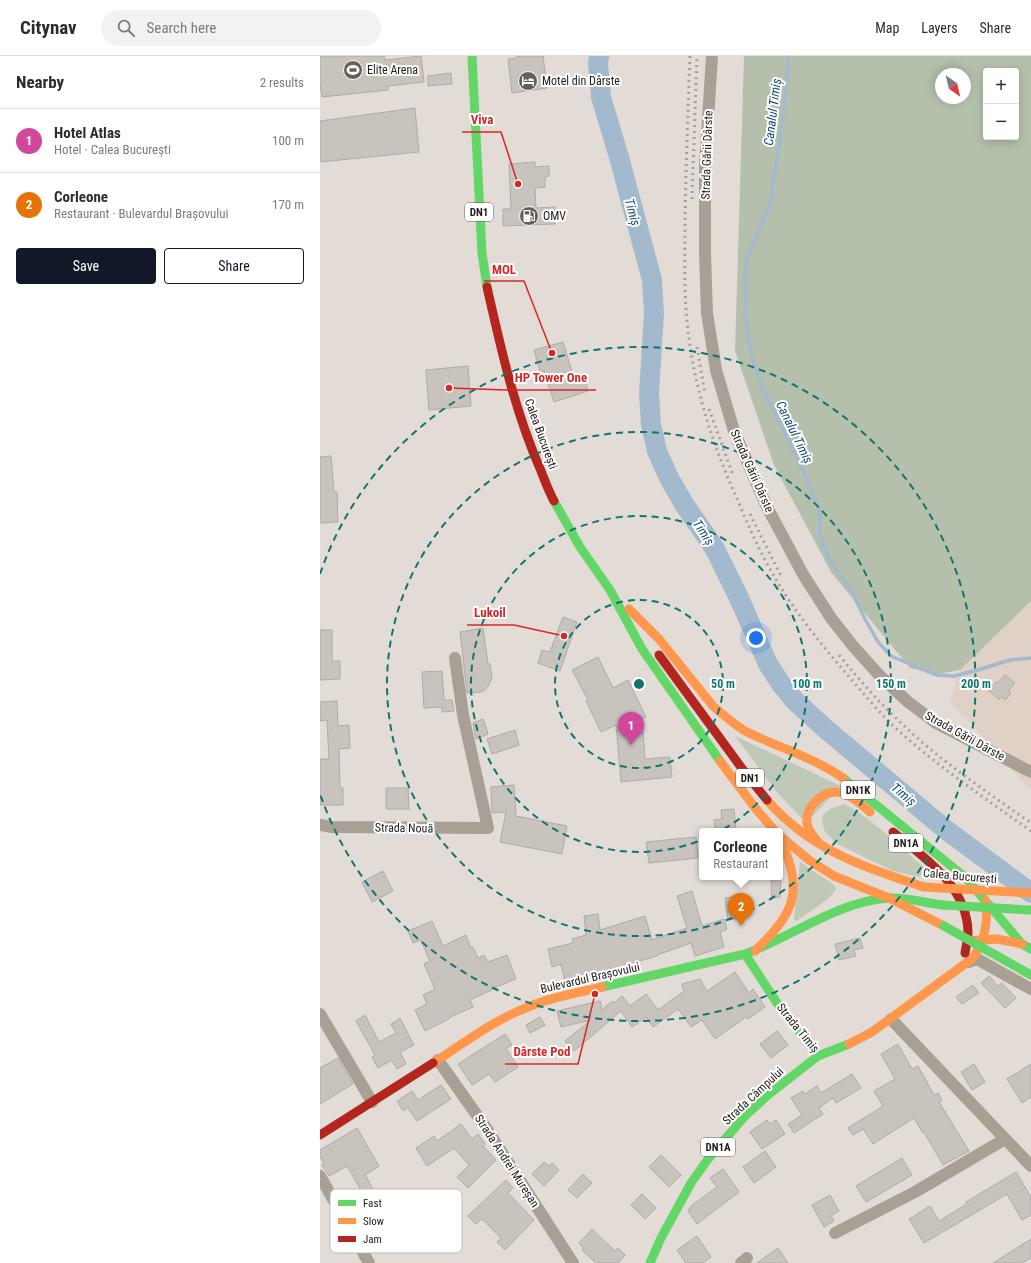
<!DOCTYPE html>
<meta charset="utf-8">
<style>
:root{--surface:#fff;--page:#f2f2f3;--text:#2b2b33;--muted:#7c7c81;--line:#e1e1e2;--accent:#111827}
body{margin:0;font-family:"Roboto Condensed",sans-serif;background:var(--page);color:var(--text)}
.controls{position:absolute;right:12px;top:12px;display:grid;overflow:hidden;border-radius:4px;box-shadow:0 2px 10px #0003}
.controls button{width:36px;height:36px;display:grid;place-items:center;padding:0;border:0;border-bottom:1px solid var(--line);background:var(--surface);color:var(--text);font:20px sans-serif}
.compass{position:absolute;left:615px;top:12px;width:36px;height:36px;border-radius:50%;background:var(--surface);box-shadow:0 2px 10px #0003;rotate:146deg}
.you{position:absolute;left:436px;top:582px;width:14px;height:14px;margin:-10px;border:3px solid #fff;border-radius:50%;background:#1a73e8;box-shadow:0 0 0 6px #1a73e833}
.badge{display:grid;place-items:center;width:26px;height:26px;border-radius:50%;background:var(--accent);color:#fff;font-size:13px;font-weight:700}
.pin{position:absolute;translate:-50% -33px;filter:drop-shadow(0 1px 2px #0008)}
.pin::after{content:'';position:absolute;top:21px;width:14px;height:12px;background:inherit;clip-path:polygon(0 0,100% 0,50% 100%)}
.popup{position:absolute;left:379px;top:772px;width:84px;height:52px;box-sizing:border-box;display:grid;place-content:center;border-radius:4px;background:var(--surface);filter:drop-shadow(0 1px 3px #0005);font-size:13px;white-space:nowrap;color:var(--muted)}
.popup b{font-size:15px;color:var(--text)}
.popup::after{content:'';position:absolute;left:50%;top:100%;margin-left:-8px;border:8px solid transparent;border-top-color:var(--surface)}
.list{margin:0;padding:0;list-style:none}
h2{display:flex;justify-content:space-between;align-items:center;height:52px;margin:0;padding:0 16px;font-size:17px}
h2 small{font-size:13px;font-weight:400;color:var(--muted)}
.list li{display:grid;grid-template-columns:26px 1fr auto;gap:12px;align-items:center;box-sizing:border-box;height:64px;padding:0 16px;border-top:1px solid var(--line)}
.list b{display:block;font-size:15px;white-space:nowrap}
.list p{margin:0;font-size:13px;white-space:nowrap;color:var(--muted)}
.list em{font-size:13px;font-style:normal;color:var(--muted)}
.actions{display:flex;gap:8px;padding:12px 16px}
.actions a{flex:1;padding:9px 0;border:1px solid var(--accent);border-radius:4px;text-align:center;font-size:14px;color:var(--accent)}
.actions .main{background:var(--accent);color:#fff}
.icon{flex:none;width:22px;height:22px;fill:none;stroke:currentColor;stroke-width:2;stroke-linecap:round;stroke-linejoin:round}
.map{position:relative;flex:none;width:711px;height:1207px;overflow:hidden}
header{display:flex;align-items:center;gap:24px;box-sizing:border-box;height:56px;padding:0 20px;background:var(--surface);border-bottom:1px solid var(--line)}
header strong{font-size:19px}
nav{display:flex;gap:22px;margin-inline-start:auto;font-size:14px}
.search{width:280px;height:36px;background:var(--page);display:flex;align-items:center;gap:10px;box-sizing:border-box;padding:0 14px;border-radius:22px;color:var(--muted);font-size:15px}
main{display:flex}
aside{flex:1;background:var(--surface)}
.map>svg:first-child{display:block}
</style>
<header>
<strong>Citynav</strong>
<div class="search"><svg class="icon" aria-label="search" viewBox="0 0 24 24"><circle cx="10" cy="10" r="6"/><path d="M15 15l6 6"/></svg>Search here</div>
<nav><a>Map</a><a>Layers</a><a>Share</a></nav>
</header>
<main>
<aside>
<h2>Nearby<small>2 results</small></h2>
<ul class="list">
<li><span class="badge" style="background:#d1479c">1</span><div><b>Hotel Atlas</b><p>Hotel · Calea București</p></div><em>100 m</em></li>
<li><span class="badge" style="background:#e8710a">2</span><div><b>Corleone</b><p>Restaurant · Bulevardul Brașovului</p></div><em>170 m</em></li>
</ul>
<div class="actions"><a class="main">Save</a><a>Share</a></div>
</aside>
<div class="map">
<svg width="711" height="1207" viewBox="0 0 711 1207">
<rect width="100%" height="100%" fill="#e3dcd6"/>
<path fill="#dfd1c5" d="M711,545V734L630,646L640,614Z"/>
<path fill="#c0c8b8" d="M415,680L521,730L486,767L455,734Z
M524,748C553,763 578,789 602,810L604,813L600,821L573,815L517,788L505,776L503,769L502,761L506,756L512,752Z
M480,806L513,828L516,833C513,842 485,859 476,865L474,863Z"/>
<path fill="#b4c0ab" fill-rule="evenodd" d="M424,0H711V545L640,614L618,618L590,612L511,516L454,409L415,295ZM666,15H696V81H666ZM621,18H645V42H621Z"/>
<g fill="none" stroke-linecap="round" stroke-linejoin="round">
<path stroke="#a3bace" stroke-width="3.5" d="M469,0L460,86L453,126L452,144L427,202L425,220L427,274L432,302L442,331L479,406L500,455L499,478L509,503L532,536L545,563L558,586L571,600L616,619L634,620L658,614L690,604L711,602"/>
<path stroke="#a3bace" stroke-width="20" d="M279,0L278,8L281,41L299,101L332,224L334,257L329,337L331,369L337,395L349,422L364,448L395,493L419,542L448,608L461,628L476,646L507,674L625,773L711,837"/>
</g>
<path fill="#c9c3be" stroke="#b0aaa6" d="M0,0H64L65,4L101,0L104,26L68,30V34L2,41L0,28Z
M197,0H223L227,32L192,37L188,3L197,2Z
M131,17L132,28L108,30V20Z
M95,52L99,96L0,106V65Z
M215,106V111L229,110V120L225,121V131L215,132L216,152L235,151V168L183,170V153H191L189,108Z
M243,286L254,322L264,319L268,335L234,346L224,315L220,316L214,294Z
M148,310L151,350L109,354L106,314Z
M11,400L14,436H17L18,466L0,467V401Z
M243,561L257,566L240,615L218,607L222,594L230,596Z
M163,572L168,608H170L172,621L169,629L165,634L161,636L147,637L140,576Z
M0,574H12V605H20V623L0,624Z
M278,601L293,632L308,624L326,661L322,663L325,703L350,701L352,721L301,726L296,669L281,676L266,645L268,644L252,614Z
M122,615L124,644H132L134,655L122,656V651L104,652L102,616Z
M685,619L695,627L689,634L691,637L685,644L682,641L679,643L669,635L676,626L678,627Z
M17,645L18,670L29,669L30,692L19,693L20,732H23V749H0V703H9L7,664L0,665V646Z
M163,663L168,678L156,683L153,667Z
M195,674L199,689L172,698L167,683Z
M194,729L196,760L247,770L242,798L180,786L186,756L172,757L171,731Z
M66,732H88L89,753H66Z
M414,753L416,774L395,775L394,764L402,763L401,754Z
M376,781L378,802L329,807L326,786Z
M63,815L73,835L52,846L42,826Z
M451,824H461L460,841L452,842Z
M372,835L382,870L404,863L407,873L400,876L404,891L375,900L371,887L337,899V900L316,906L318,911L300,916L298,912L245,926L241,908L232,911L228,893L253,887L252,883L266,879L264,860L278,858L280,874L325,860L332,884L367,872L357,840Z
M421,840L422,847H426L428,860L408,864L405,842Z
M112,865L123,890L146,879L151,892L153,891L158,902L164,899L168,906L187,899L196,923L171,933L172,934L150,944L153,951L128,962L129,963L105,975L95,954L107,948L103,939L115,933L104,908L110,905L101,884L93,887L88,875Z
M540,882L543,892L534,894L536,900L519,904L515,888Z
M415,916L429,937L433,933L445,951L428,963L426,961L395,983L382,964L371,971L358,953L333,971L326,961L312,971L301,955L254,995L245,985L271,964L241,971L237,955L280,945L282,954L292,945L294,947L302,940L310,950L326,938L338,954L364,935L362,928L380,923L387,935Z
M669,920L678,930L682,927L696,942L685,952L661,927Z
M653,929L659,937L642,948L636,941Z
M45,959L59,986L76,977L71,968L80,962L94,989L80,996L86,1008L77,1013L72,1004L58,1012L52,1001L55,999L36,965Z
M220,961L225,969L210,977L206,969Z
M457,975L468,989L451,1002L440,988Z
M185,978L192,989L186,992L198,1011L175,1026L169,1018L152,1029L138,1008Z
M578,988L592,1013L598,1010L614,1039L618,1037L622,1044L619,1046L649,1095L623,1109L604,1076L603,1077L594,1062L553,1088L543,1073L533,1079L528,1072L563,1050L554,1035L575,1023L561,998Z
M18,1002L33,1028L0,1048V1012Z
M654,1008L665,1026L652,1034L641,1016Z
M711,1008V1041L702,1047L687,1023Z
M532,1018L541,1032L516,1047L513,1042L499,1052L503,1058L474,1077L468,1068L482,1059L471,1042L483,1035L485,1038L497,1030L501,1037Z
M121,1029L131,1043L97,1065L88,1052L83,1055L77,1045L92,1035L98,1044Z
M447,1064L450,1068L456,1064L465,1078L442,1093L430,1076Z
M141,1068L152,1083L158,1078L165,1088L163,1090L176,1104L148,1132L137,1121L149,1109L134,1092L107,1110L96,1092L114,1080L117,1085Z
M37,1072L59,1110L45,1119L65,1154L52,1161L39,1139L42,1136L27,1110L9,1120L2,1109L4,1108L0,1100V1094Z
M445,1095L456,1111L434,1127L423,1111Z
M341,1099L361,1119L349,1131L329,1111Z
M582,1102L592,1119L546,1146L536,1130Z
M224,1106L229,1110L232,1107L239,1114L224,1130L212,1118Z
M403,1113L419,1136L377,1168L368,1155L371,1150L397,1131L390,1122Z
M696,1116L711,1141V1159L702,1164L687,1138L604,1187L589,1163L610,1150L619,1165L647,1148L646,1146Z
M263,1118L272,1127L257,1142L248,1134Z
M186,1124L193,1132L188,1137L214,1164L185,1194L177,1186L181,1182L162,1163L156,1168L148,1160Z
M322,1138L336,1152L325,1163L311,1149Z
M510,1139L519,1155L511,1160L514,1165L504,1171L492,1149Z
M272,1173L295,1195L298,1192L305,1199L298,1207H276L262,1194L263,1192L259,1187Z
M377,1180L391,1201L383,1207H366L357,1194Z
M711,1183V1202L702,1207H673Z
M458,1192L468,1207H437Z"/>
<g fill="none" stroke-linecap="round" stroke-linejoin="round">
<path stroke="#a89f95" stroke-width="12" d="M392,0L385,110V197L387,257L396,314L414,375L447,451L484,520L511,562L533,590L559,619L587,645L616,667L711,716
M0,769L12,771L168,772L143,659L135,602
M649,906L657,903L711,933
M0,958L52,1046
M571,963L711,1110
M118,1004L166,1072L253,1207
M0,1120L49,1207
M515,1177L595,1136L685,1083
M421,1207L427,1202"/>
<path stroke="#63d668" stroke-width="9" d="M152,0L162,197L167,231
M234,445L260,491L290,534L322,593L400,705
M523,722L646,822L702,888L711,893
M282,931L425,898
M498,1000L457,947L425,898C472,881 518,845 569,842C587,841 605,847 623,849
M330,1207L341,1182L371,1127L388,1103L424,1061L448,1039L498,1000L529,988"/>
<path stroke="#ff974d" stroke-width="9" d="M309,553L339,583L393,650C403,659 414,668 425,675C457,691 493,701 523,722
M400,705L436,753L455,775
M447,744C490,794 544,811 604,831
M460,780L489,804L514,820L569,842L624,870
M500,788C495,782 488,775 487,767C485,750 505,732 522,737C532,740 542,749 550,756
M648,885L677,883L702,888
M435,895C477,854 483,836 460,781
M529,988L552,976L653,902C665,884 668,867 666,845
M113,1007C144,987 174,964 208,951C231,941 257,937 282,931"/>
<path stroke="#b3261e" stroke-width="9" d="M167,231C181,293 195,356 221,415C225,425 229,436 234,445
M339,599L429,722L447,744
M573,776C605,802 647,830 648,876C648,883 646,890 645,897
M0,1079L113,1007"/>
<path stroke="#a79f98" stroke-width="3" stroke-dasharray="2 4" stroke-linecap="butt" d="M370,0C368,54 366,109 365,163C365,193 364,224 366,254C371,322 390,383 418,445C428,469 438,492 451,515C473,554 502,590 532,624C547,642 563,661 581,677C622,713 667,744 711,775
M372,143L377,0
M377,291L385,338
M389,353L413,419
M430,458L462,522
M519,599C539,624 560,647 583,669C622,706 667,736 711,767"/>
<path stroke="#63d668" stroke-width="9" d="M623,849L711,854
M624,870L711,919"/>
<path stroke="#ff974d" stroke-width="9" d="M604,831L711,837"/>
</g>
<g fill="none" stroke="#0f766e" stroke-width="2" stroke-dasharray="7 5">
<circle cx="319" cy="628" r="84"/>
<circle cx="319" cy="628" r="168"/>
<circle cx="319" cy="628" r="252"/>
<path d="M0 518A337 337 0 1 1 0 738"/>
</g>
<defs>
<g id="stadium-disc" transform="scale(1)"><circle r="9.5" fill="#655f5a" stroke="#fff"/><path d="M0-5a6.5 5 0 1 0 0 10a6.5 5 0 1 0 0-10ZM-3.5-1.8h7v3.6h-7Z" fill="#fff"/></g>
<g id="hotel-disc" transform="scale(1)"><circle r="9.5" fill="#655f5a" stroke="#fff"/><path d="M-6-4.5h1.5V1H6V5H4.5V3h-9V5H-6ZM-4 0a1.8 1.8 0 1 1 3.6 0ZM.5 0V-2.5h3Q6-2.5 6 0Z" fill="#fff"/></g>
<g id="fuel-disc" transform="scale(1)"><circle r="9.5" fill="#655f5a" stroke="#fff"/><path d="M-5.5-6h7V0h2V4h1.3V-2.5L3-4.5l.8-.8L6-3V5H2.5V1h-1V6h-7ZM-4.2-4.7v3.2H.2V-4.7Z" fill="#fff"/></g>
</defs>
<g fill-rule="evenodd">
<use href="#stadium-disc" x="33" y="14"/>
<use href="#hotel-disc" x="208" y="25"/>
<use href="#fuel-disc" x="209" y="160"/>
</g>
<g text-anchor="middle" stroke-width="4" stroke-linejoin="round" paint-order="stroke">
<g fill="#fff" stroke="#64605d" stroke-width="1">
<rect x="145" y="147" width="28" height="18" rx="3"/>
<rect x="416" y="713" width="28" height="18" rx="3"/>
<rect x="521" y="725" width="34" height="18" rx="3"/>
<rect x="569" y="778" width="34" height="18" rx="3"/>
<rect x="381" y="1082" width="34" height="18" rx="3"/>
</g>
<g font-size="11" font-weight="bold" fill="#211c18">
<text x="159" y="160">DN1</text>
<text x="430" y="726">DN1</text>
<text x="538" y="738">DN1K</text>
<text x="586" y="791">DN1A</text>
<text x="398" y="1095">DN1A</text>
</g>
<g font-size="12" fill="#211c18" stroke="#fff" text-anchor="start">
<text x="47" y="18">Elite Arena</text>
<text x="222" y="29">Motel din Dârste</text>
<text x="223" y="164">OMV</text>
</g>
<g font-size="12" fill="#211c18" stroke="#fff">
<text transform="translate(387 99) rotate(-88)" y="4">Strada Gării Dârste</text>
<text transform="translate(221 378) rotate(70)" y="4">Calea București</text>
<text transform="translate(432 415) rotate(66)" y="4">Strada Gării Dârste</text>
<text transform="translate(645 680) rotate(29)" y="4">Strada Gării Dârste</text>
<text transform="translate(84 772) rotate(1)" y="4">Strada Nouă</text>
<text transform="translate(640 820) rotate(5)" y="4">Calea București</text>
<text transform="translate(270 922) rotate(-13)" y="4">Bulevardul Brașovului</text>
<text transform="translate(478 972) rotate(51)" y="4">Strada Timiș</text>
<text transform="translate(433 1040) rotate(-43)" y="4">Strada Câmpului</text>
<text transform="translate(187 1105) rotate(57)" y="4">Strada Andrei Mureșan</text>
</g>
<g font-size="13" font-style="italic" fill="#114d75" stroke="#fff">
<text transform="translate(452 56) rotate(-83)" y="5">Canalul Timiș</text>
<text transform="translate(313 156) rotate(74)" y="5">Timiș</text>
<text transform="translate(475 376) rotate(64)" y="5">Canalul Timiș</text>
<text transform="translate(384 476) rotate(57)" y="5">Timiș</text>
<text transform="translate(584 738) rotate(40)" y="5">Timiș</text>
</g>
</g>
<rect x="10" y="1133" width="132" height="64" rx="6" fill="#fff" stroke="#bcbbba" stroke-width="1"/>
<rect x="18" y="1144" width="18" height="6" fill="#63d668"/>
<rect x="18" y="1162" width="18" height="6" fill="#ff974d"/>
<rect x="18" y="1180" width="18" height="6" fill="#b3261e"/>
<g font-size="11" fill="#211c18">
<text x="43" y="1151">Fast</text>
<text x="43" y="1169">Slow</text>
<text x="43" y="1187">Jam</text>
</g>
<circle cx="319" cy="628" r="6" fill="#0f766e" stroke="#fff" stroke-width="2"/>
<g font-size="12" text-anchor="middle" font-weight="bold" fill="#0f766e" stroke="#fff" stroke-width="4" stroke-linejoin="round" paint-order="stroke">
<text x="403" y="632">50 m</text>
<text x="487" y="632">100 m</text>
<text x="571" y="632">150 m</text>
<text x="656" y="632">200 m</text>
</g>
<path fill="none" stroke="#d62828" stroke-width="1.5" d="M198 128L181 76H142M232 297L204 225H164M129 332L187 334H276M244 580L194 569H147M275 938L258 1008H185"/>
<g fill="#d62828" stroke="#fff" stroke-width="1.5">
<circle cx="198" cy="128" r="4"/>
<circle cx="232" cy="297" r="4"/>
<circle cx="129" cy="332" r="4"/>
<circle cx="244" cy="580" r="4"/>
<circle cx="275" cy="938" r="4"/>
</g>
<g font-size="13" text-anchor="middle" font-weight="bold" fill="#d62828" stroke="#fff" stroke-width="4" stroke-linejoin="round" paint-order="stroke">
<text x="162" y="68">Viva</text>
<text x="184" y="218">MOL</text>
<text x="231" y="326">HP Tower One</text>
<text x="170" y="561">Lukoil</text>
<text x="222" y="1000">Dârste Pod</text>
</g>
</svg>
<div class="controls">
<button>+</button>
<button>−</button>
</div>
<svg class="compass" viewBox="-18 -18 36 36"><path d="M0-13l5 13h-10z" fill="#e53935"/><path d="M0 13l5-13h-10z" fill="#7c7c81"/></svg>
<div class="you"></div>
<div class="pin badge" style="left:311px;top:689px;background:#d1479c">1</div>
<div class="pin badge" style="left:421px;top:870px;background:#e8710a">2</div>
<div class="popup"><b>Corleone</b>Restaurant</div>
</div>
</main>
